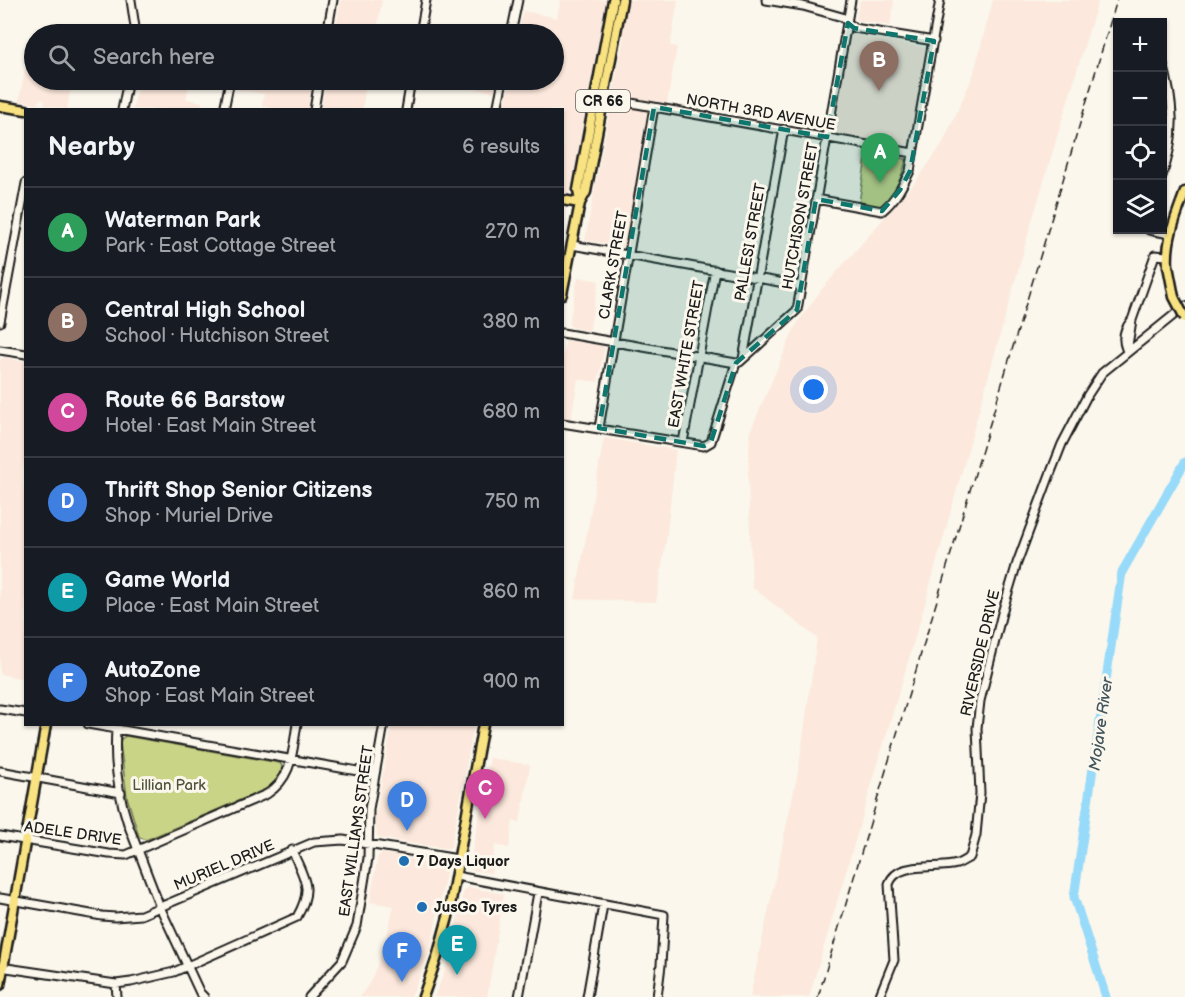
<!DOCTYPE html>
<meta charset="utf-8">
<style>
:root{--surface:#171b24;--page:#242831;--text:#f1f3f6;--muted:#9ea1a6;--line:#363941;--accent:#0b8043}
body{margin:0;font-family:"Balsamiq Sans",sans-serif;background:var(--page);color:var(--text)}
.controls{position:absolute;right:18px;top:18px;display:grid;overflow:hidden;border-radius:0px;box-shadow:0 2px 4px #0004}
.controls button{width:54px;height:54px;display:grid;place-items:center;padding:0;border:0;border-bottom:2px solid var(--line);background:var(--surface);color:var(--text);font:30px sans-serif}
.you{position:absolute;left:814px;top:390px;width:21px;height:21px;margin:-15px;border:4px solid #fff;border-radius:50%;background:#1a73e8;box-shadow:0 0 0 9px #1a73e833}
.badge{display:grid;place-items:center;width:39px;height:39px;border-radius:50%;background:var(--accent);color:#fff;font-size:20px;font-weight:700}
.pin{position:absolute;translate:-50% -50px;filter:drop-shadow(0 2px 3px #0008)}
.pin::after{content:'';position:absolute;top:32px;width:21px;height:18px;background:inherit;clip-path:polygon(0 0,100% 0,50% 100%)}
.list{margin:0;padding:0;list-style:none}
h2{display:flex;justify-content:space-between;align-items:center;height:78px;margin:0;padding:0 24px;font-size:26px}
h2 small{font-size:20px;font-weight:400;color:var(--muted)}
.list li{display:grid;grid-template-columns:39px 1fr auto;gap:18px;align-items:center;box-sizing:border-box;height:90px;padding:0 24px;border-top:2px solid var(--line)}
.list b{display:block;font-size:22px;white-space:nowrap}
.list p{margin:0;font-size:20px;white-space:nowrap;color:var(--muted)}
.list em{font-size:20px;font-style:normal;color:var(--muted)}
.icon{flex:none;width:33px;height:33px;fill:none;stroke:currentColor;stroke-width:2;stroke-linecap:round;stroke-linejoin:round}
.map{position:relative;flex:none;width:1185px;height:997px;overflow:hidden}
.search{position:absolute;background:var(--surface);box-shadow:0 2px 4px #0004;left:24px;top:24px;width:540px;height:66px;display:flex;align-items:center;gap:15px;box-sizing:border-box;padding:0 21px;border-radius:33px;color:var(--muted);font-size:22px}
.panel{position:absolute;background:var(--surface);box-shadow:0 2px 4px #0004;left:24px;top:108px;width:540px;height:618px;border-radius:0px}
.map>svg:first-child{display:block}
</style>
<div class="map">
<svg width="1185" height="997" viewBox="0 0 1185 997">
<rect width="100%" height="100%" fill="#fbf7ec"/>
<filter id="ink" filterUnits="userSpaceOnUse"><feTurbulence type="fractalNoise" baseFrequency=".0167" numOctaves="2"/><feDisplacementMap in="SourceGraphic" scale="12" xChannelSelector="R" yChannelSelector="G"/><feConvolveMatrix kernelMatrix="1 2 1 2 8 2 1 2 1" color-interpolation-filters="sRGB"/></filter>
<g filter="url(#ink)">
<path fill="#fce8dc" d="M341,0H382L376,34H335Z
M561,0H606L570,194L563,193L562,110L504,109L510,80H554V34H518L523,11L557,18Z
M629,0H678L670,46L677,47L667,103L649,101L624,247L585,240L624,36L622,35Z
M860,0H894L890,26L856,20Z
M993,0H1098L1031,224L924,607L809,997H750L799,767L817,638L752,587L748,478L750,432L796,325L822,289L914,184L942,145L973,76Z
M851,34L927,48L908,149L832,135Z
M28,54L34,55V80H72L67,109L45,105L44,100L40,99L37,104L19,101Z
M139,80H190L186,99L202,102L201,109H133Z
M237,80H313L308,109H281L262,106L264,94L235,89Z
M326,80H367L362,109H321Z
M454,80H488L496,81L494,92L453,85Z
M578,277L599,281L589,331L571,327L569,324Z
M566,340L605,346L598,382L578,379L569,430L563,429L562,358Z
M4,357L25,362L26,445L22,475L26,513L25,679L0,674V360Z
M604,438L676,450L666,541L656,602L575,599Z
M392,725H474L451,847L448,849L379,838L377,835L375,819Z
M490,758L530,765L520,822L513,821L509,848L495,845L491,873L471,870L469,868Z
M382,853L444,864L447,869L429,954L411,997H360L370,982L383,951L394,906L370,902L378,856Z
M468,887L504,894L487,997H434L446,969L464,890Z"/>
<path fill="#c9d487" stroke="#727852" stroke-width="1.5" d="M867,152L906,159C903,175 893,199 879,207L859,203Z
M126,736L280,763L284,769L277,780L266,789L146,840L139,837L127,797L120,743L122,738Z"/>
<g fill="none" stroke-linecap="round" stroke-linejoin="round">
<path stroke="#97daf9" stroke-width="9" d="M1106,997L1074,897L1122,572L1185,462"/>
<g stroke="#1c1c1c" stroke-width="11">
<path id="minor" d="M131,0L136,34
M766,0L803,6L842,17L854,28L934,41
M327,34L333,0
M420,34L426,0
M511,34L518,0
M1162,60C1174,102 1177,134 1162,176
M603,98L913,153
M122,110L128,80
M224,110L230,80
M314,110L319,80
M406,110L411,80
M497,110L503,80
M816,199L882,211C896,199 902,187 910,171L940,0
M1149,230L1170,234
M572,245L801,286
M0,322L26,183
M562,333L736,363
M1126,349C1122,339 1124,329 1131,321
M0,350L26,354
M1127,352L1132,320L1155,255L1167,256
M743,359L784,129
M562,423L704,446L711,442L736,363L740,362L797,310L851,0
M599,428L654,107
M683,442L715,270
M0,709L26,713
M88,724L375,774
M116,730C114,761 118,794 128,824L160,907L200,993L204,997
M0,771L121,793
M0,836L109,854L126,855L267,794C293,777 292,753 297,724
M456,876L664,915L661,965L657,997
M0,898L102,916L115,917L141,915L314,842L343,840L458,859
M0,967L116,984L131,982L174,972L297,917C314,887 304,879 292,850
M116,984L117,997
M309,997L342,961L357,926L368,858L369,809L384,724
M519,997L538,893
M587,997L603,905
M879,997L894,960L889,884C897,860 937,870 957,864C962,862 966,859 970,857L976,835L980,793L977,728L980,701L1002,613L1017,563L1049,477L1062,444L1087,396L1102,373L1185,306"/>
</g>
<g stroke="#1c1c1c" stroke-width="13">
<path id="major" d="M0,106L26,110
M562,200L580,203
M580,202L578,190L613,0
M1168,266C1166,240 1176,216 1185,192
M562,294L580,203L586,192L622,0
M0,985L46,724
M423,997L438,954L448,917L483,724"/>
</g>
<use href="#minor" stroke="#fbf7ec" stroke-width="7"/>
<use href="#major" stroke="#f8e281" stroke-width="8"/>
<path stroke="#1c1c1c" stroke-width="1.5" stroke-dasharray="9 4.5" stroke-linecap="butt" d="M818,997L1117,0"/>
<g stroke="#1c1c1c" stroke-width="13" stroke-linecap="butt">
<path id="major-bridge" d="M1168,266L1174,297L1185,318"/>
</g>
<use href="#major-bridge" stroke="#f8e281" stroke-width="8"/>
</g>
</g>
<path fill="#0f766e" fill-opacity="0.2" stroke="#0f766e" stroke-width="4.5" stroke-dasharray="12 8" stroke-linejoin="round" d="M848,23L854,28L934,41L910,171L900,190L882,211L816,199L797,310L736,363L711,442L704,446L599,428L654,107L827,137Z"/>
<g fill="#1f6fb2" stroke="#fbf7ec" stroke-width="2">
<circle cx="404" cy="861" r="6"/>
<circle cx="422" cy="907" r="6"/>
</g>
<g text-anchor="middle" stroke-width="6" stroke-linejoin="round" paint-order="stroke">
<rect fill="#fbf7ec" stroke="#5f5e5a" stroke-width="1.5" x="576" y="90" width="54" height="22" rx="4.5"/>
<g font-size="14" font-weight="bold" fill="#1c1c1c">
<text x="603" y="106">CR 66</text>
</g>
<g font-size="15" fill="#1c1c1c" stroke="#fbf7ec">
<text transform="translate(761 112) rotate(10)" y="5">NORTH 3RD AVENUE</text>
<text transform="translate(800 216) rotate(-80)" y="5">HUTCHISON STREET</text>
<text transform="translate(750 242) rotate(-80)" y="5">PALLESI STREET</text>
<text transform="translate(613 265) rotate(-80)" y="5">CLARK STREET</text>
<text transform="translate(686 354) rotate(-80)" y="5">EAST WHITE STREET</text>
<text transform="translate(980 653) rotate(-77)" y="5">RIVERSIDE DRIVE</text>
<text transform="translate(356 831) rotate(-82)" y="5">EAST WILLIAMS STREET</text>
<text transform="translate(73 833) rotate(8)" y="5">ADELE DRIVE</text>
<text transform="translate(224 865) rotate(-23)" y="5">MURIEL DRIVE</text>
</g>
<g font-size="15" fill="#50533c" stroke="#fbf7ec">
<text x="169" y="790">Lillian Park</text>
</g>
<g font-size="15" font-weight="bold" fill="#1c1c1c" stroke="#fbf7ec" text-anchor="start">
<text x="416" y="866">7 Days Liquor</text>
<text x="434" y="912">JusGo Tyres</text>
</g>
<g font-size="16" font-style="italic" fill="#41555e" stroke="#fbf7ec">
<text transform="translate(1100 724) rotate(-82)" y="6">Mojave River</text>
</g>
</g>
</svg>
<div class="controls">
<button>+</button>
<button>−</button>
<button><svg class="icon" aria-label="locate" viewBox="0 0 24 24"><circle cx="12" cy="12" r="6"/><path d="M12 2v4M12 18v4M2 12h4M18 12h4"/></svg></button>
<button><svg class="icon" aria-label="layers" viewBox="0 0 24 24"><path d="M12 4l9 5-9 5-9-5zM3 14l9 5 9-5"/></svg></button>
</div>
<div class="you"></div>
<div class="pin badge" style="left:880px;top:183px;background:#2e9e5b">A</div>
<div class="pin badge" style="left:879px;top:91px;background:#8d6e63">B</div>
<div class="pin badge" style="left:485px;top:819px;background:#d1479c">C</div>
<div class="pin badge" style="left:407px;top:831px;background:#3f7fe0">D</div>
<div class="pin badge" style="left:457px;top:975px;background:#0f9aa8">E</div>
<div class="pin badge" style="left:402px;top:982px;background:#3f7fe0">F</div>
<div class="search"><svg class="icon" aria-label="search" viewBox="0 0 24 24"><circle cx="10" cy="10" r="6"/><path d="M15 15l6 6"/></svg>Search here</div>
<section class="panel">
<h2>Nearby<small>6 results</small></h2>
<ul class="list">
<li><span class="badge" style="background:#2e9e5b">A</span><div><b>Waterman Park</b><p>Park · East Cottage Street</p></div><em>270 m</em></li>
<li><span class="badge" style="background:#8d6e63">B</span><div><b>Central High School</b><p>School · Hutchison Street</p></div><em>380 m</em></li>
<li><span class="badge" style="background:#d1479c">C</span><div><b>Route 66 Barstow</b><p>Hotel · East Main Street</p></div><em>680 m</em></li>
<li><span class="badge" style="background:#3f7fe0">D</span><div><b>Thrift Shop Senior Citizens</b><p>Shop · Muriel Drive</p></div><em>750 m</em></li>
<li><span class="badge" style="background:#0f9aa8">E</span><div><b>Game World</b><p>Place · East Main Street</p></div><em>860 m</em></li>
<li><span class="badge" style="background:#3f7fe0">F</span><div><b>AutoZone</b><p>Shop · East Main Street</p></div><em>900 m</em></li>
</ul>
</section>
</div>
